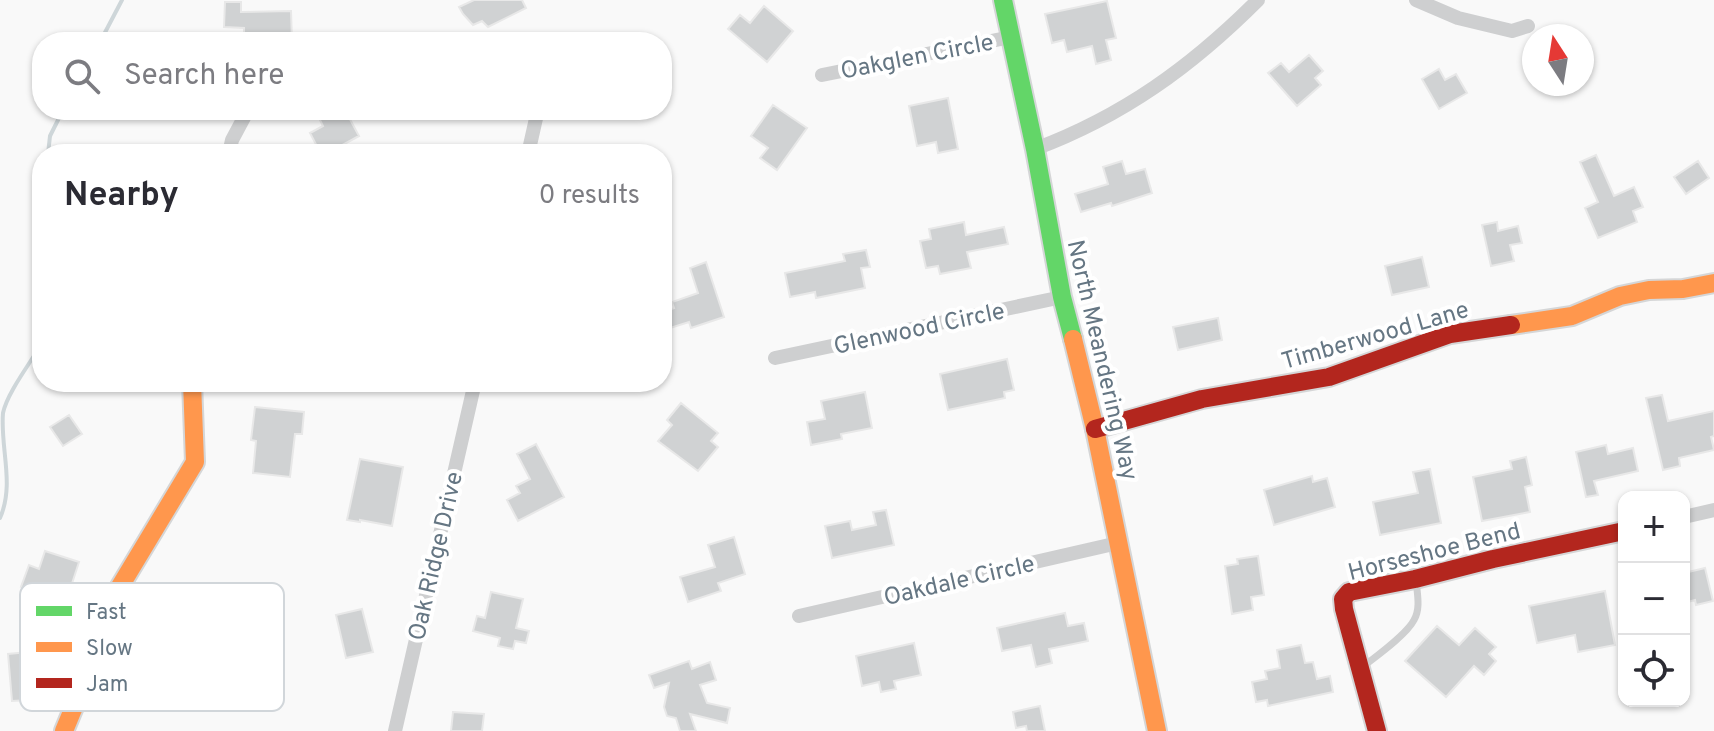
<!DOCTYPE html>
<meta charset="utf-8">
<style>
:root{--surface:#fff;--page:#f2f2f3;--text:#2b2b33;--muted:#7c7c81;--line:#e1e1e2}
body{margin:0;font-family:Overpass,sans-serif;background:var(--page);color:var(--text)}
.controls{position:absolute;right:24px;bottom:24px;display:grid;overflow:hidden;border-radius:16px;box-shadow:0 2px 6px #0004}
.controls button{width:72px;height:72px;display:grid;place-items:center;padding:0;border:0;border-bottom:2px solid var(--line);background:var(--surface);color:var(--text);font:40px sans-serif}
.compass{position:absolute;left:1522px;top:24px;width:72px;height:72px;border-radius:50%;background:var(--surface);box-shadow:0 2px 6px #0004;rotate:348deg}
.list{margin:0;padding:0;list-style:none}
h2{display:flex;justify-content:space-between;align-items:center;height:104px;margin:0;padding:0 32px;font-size:34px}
h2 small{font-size:26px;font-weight:400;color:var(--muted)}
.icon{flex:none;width:44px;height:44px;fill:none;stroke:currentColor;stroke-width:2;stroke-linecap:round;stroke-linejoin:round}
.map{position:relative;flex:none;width:1714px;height:731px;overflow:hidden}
.search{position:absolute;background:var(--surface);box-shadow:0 2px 6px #0004;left:32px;top:32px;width:640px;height:88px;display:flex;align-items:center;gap:20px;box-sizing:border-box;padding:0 28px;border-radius:32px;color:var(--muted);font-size:30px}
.panel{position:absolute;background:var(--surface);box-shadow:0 2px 6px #0004;left:32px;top:144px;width:640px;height:248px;border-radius:32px}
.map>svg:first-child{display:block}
</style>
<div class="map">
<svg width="1714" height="731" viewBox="0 0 1714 731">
<rect width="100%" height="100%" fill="#f9f9f9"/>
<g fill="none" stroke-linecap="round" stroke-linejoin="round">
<path stroke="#ced6d9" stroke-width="4" d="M100,42L122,0
M48,154L50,136L63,110
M0,518C15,484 0,448 3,413C7,393 31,362 42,343"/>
</g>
<path fill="#d0d2d3" stroke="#e8e8e8" stroke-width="2" d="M474,0H522L526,8L488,27L482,21L473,25L463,14L459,7Z
M1107,1L1116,38L1106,40L1111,60L1096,64L1092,46L1067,52L1064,40L1052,43L1045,14Z
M225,2H241V12L291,11L292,41L244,42V28L224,27Z
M764,6L793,31L767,62L728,29L740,15L750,23Z
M1309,55L1323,71L1315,78L1321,85L1297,106L1268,73L1281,63L1289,72Z
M1439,69L1445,80L1456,74L1467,93L1439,109L1422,79Z
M948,98L958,149L938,153L936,142L917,146L909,106Z
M773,105L807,128L777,170L760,158L768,148L751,136Z
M315,110H345L359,136L326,154H321L310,133L323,126Z
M1596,155L1614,196L1634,187L1643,207L1633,211L1637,222L1598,238L1585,208L1598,202L1580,162Z
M1122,161L1126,174L1145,169L1152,193L1112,206L1111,203L1081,212L1075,194L1108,184L1103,167Z
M1698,161L1709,178L1686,194L1674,177Z
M964,222L966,235L1004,227L1008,244L967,252L971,268L940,274L938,266L926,268L920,241L931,239L929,229Z
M1497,222L1498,231L1518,226L1522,243L1510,245L1514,261L1491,266L1482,225Z
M866,250L870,267L861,268L865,288L816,298L815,292L790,297L785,273L845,261L843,254Z
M1422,257L1429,287L1392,295L1385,266Z
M706,262L724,317L691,328L689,322L667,329L662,312L674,308L672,302L698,293L690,268Z
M1218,318L1222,340L1178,350L1173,327Z
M1007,359L1014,390L1004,392L1005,398L948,410L940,374Z
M865,392L872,428L841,434L842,439L811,445L807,422L825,419L821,401Z
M1662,395L1668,421L1714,411V436L1711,437L1714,450L1679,458L1680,466L1663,470L1646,398Z
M681,403L718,433L711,441L718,447L698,471L658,441L672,425L667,420Z
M255,407L304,412L302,434H295L290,477L253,473L256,441L251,440Z
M69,415L82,434L63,446L50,427Z
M536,444L564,497L518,521L507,500L520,493L516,486L530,479L517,454Z
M1606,445L1608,454L1633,448L1638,471L1594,481L1598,495L1586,497L1576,452Z
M1526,457L1532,485L1525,487L1530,512L1482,521L1473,477L1512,469L1510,461Z
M360,459L403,467L392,526L360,520V522L347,520Z
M1430,469L1441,523L1380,535L1373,502L1418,493L1413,472Z
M1312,476L1313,482L1327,478L1335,507L1274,525L1264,490Z
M886,510L894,545L832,558L825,526L850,521L852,530L876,525L873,512Z
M734,537L745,574L718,583L721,591L688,602L680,577L715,567L708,545Z
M45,551L79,562L66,602L21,587L29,565L39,569Z
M1258,556L1264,595L1251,597L1253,610L1232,614L1225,566L1238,564L1237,559Z
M1705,568L1713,601L1696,605L1695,600L1684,603V573Z
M1605,591L1615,645L1578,652L1575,635L1537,643L1529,606Z
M491,592L523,599L516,628L529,631L526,643L515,641L513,649L498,646L500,638L473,631L477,616L485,618Z
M362,609L373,652L346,658L336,615Z
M1065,613L1068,626L1084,623L1088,641L1049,649L1052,663L1036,667L1031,645L1002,651L997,628Z
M1437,626L1459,645L1475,628L1496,647L1489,654L1496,661L1484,675L1474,666L1446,697L1405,661Z
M914,643L921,675L894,681L896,689L881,692L879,682L862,686L856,656Z
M1301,645L1305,663L1313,662L1317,679L1330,676L1333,692L1268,706L1267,700L1256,702L1252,682L1267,679L1265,671L1280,668L1277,650Z
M49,650L51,675L28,677L30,700L12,701L8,654Z
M689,661L692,669L710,662L716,680L700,685L707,703L730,708L727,723L690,714L696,731H680L676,718L667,716L664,707L669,683L654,688L649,675Z
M1040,706L1045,731H1027L1026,726L1016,728L1013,712Z
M453,712L484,714L482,731H451Z"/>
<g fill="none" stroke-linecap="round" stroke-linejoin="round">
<g stroke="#d5d6d7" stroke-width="22">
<path id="fast" d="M1003,0L1035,149L1062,297L1073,339"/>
</g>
<g stroke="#d5d6d7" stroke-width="22">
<path id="slow" d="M1511,325L1572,316L1620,296L1649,290L1683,289L1714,283
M1073,339L1095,429L1157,731
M64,731L76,702L95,628L195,462L192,382"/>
</g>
<g stroke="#d5d6d7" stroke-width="22">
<path id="jam" d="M1095,429L1202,399L1329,377L1450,334L1511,325
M1377,731L1344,609L1343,599L1349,592L1415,579L1493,559L1624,531"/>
</g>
<path stroke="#cecfd0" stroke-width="7" d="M1365,665C1378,655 1407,634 1414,620C1421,608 1417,593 1416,580"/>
<path stroke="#cecfd0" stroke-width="14" d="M1416,0L1458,18L1512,31L1528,26
M822,75L1011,37
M1035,149C1123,116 1191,67 1258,0
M229,154L232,140L248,110
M528,154L537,114
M775,358L1062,297
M1684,517L1714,510
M799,616L1118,543
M395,731L475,382"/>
<use href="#fast" stroke="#63d668" stroke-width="18"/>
<use href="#slow" stroke="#ff974d" stroke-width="18"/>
<use href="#jam" stroke="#b3261e" stroke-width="18"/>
</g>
<g text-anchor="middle" stroke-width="8" stroke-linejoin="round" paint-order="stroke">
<g font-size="24" fill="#657683" stroke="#fff">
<text transform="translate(917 56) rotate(-11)" y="8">Oakglen Circle</text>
<text transform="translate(919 328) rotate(-12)" y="8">Glenwood Circle</text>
<text transform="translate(1375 335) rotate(-16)" y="8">Timberwood Lane</text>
<text transform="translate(1103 360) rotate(77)" y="8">North Meandering Way</text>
<text transform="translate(1434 551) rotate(-14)" y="8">Horseshoe Bend</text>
<text transform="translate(435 556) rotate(-77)" y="8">Oak Ridge Drive</text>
<text transform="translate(959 580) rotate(-13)" y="8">Oakdale Circle</text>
</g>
</g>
<rect x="20" y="583" width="264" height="128" rx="12" fill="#fff" stroke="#d1d6da" stroke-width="2"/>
<rect x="36" y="606" width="36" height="10" fill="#63d668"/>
<rect x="36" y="642" width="36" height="10" fill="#ff974d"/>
<rect x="36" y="678" width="36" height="10" fill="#b3261e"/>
<g font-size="22" fill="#657683">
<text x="86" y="619">Fast</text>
<text x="86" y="655">Slow</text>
<text x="86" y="691">Jam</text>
</g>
</svg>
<div class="controls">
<button>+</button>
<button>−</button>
<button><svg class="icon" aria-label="locate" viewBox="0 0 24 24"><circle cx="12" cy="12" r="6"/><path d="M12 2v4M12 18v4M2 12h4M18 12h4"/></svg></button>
</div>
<svg class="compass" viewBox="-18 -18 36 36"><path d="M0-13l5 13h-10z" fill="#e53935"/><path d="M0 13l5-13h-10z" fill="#7c7c81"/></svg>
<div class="search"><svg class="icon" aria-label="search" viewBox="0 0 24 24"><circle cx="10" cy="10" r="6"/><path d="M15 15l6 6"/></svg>Search here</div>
<section class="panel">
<h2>Nearby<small>0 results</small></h2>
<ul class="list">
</ul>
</section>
</div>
